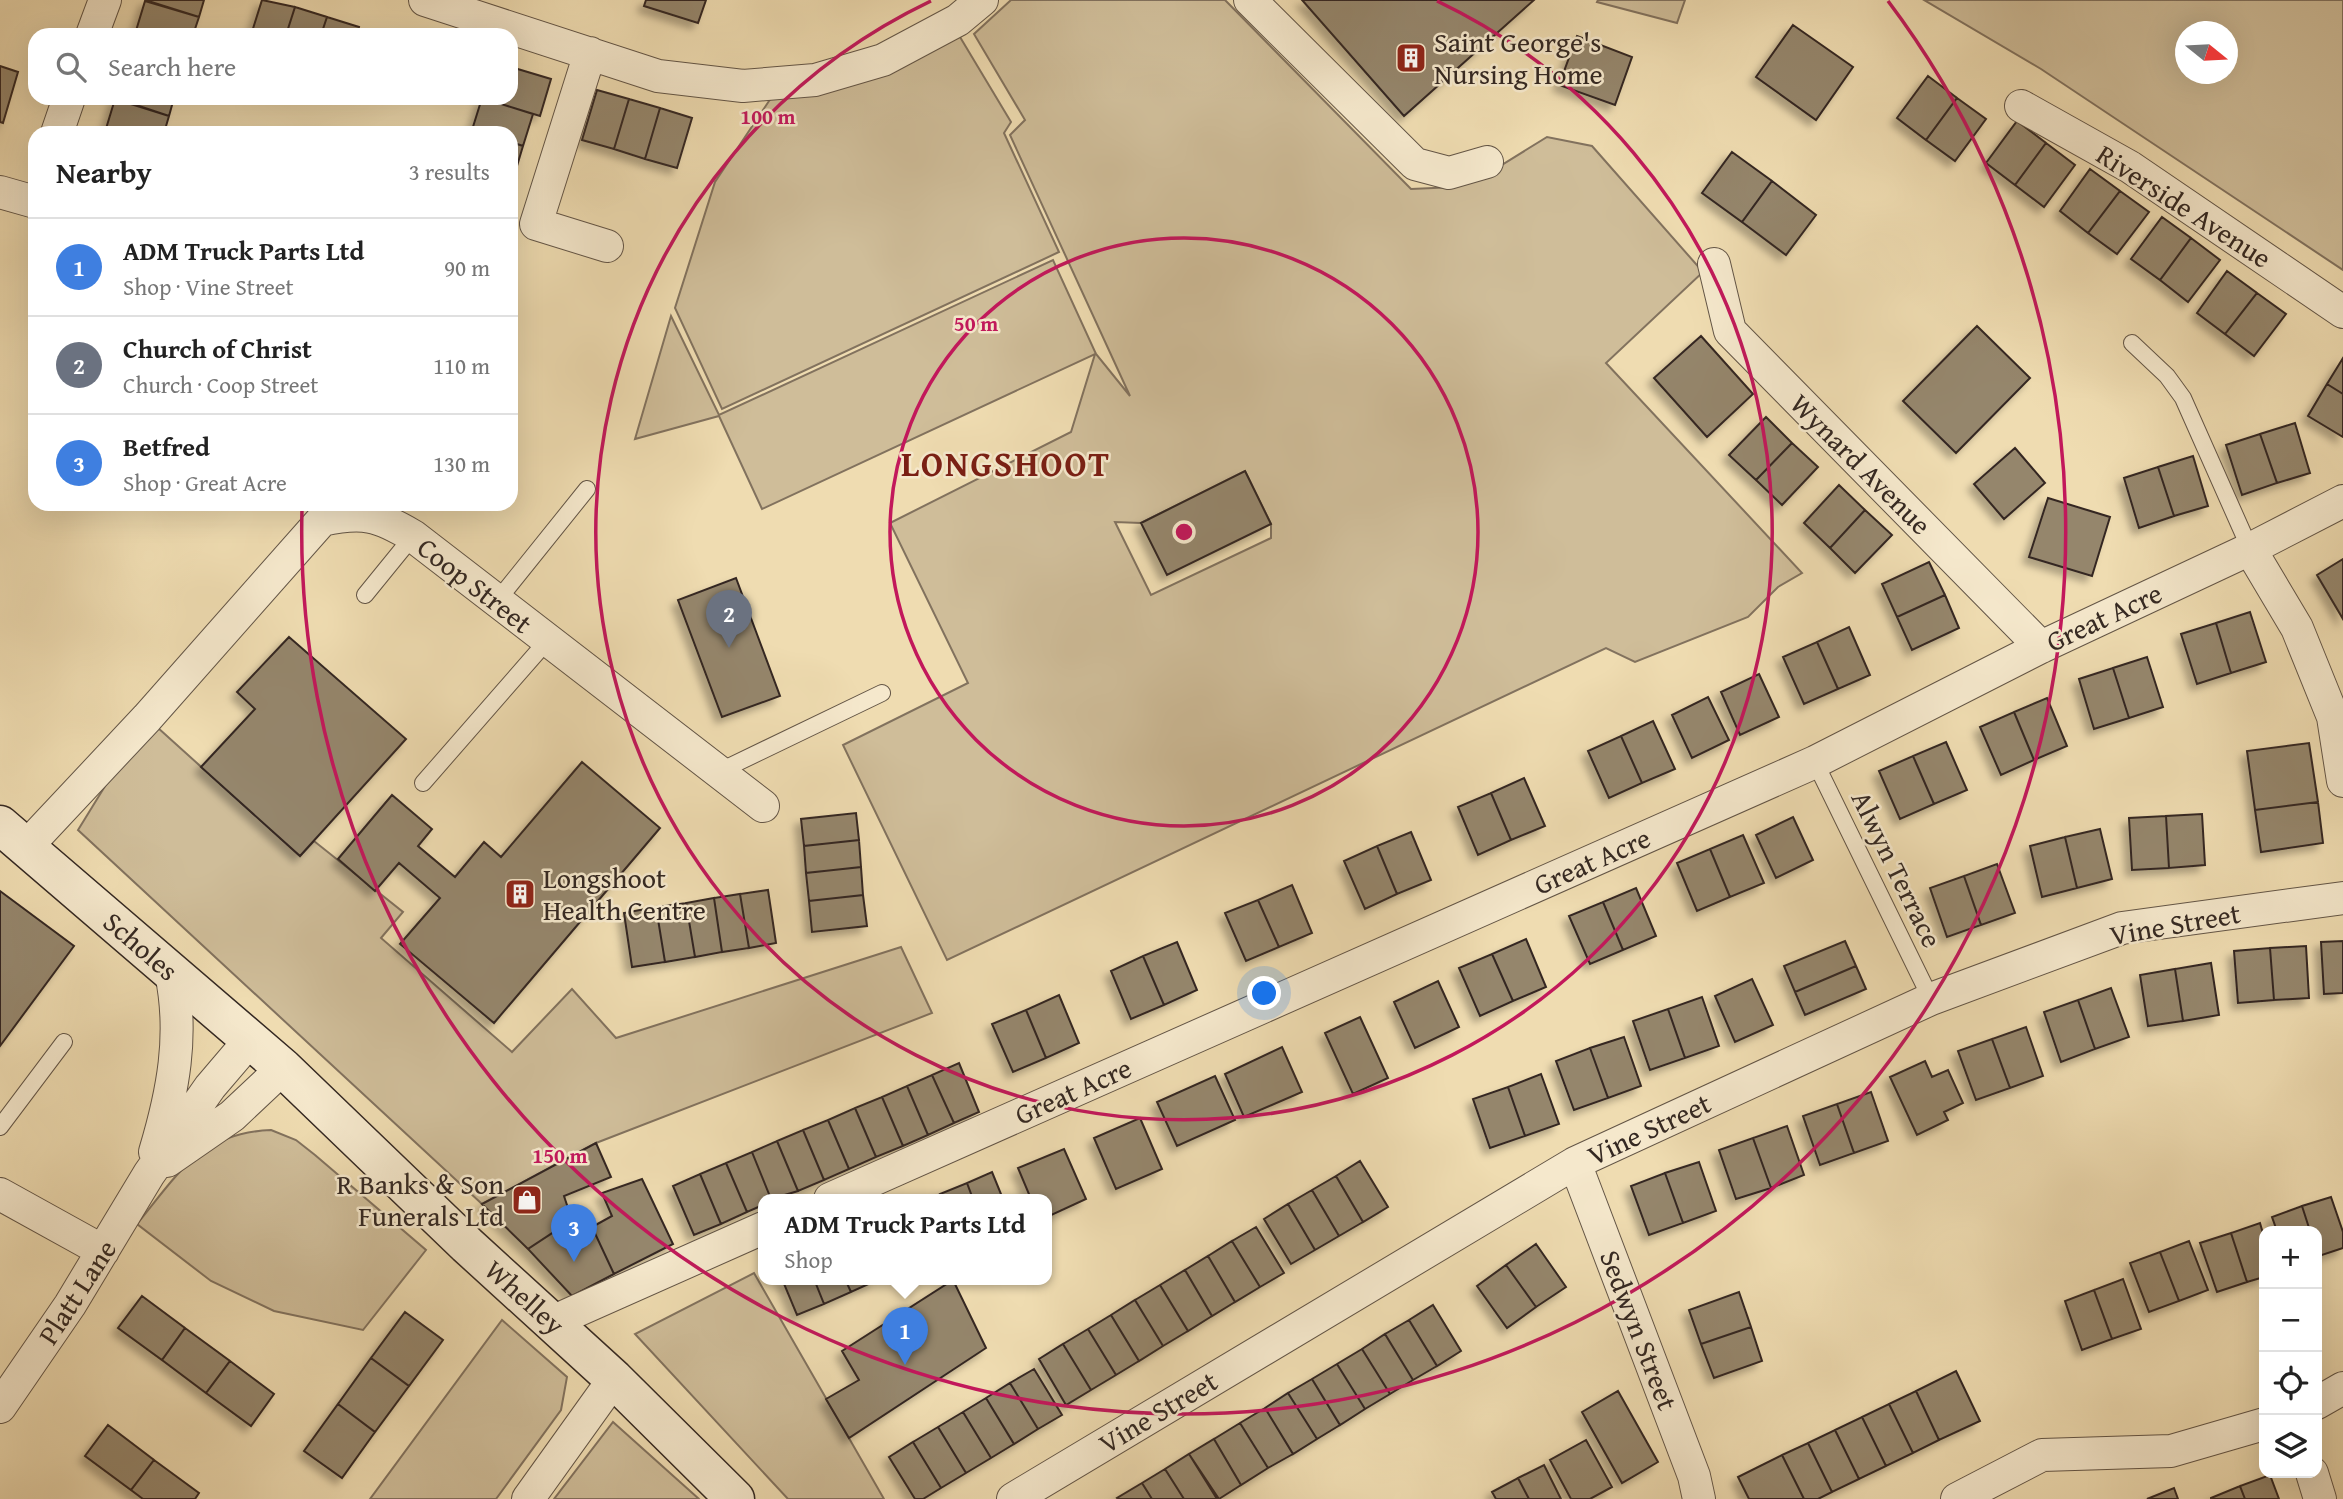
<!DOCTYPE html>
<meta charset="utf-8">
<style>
:root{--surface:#fff;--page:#f2f2f2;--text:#222;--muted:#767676;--line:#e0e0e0;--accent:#8f2418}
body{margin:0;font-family:"Gentium Book Plus",serif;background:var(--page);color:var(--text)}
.controls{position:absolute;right:21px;bottom:21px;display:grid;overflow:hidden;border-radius:14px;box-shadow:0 7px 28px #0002}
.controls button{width:63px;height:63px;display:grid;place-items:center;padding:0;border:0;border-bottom:2px solid var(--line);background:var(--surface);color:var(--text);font:35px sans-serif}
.compass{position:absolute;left:2175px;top:21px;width:63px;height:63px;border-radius:50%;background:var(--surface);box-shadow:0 7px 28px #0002;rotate:108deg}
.you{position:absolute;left:1265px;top:994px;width:24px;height:24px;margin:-18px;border:5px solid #fff;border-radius:50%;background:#1a73e8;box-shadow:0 0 0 10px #1a73e833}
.badge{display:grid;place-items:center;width:46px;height:46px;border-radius:50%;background:var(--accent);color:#fff;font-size:23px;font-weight:700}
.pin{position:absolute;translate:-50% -58px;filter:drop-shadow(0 2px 4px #0008)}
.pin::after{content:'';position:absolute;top:37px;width:24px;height:21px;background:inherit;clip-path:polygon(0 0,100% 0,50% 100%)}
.popup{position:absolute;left:758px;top:1194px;width:294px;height:91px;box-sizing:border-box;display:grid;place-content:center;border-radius:14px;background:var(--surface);filter:drop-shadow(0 2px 5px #0005);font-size:23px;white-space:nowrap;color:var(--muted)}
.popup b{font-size:26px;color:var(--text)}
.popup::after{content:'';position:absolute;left:50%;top:100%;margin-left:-14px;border:14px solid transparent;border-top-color:var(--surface)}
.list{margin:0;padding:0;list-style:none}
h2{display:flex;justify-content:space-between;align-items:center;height:91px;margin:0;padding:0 28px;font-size:30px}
h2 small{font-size:23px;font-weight:400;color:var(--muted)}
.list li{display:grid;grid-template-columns:46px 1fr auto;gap:21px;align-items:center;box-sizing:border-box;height:98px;padding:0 28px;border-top:2px solid var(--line)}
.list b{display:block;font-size:26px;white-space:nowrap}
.list p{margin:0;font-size:23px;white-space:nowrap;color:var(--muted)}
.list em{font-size:23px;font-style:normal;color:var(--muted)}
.icon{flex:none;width:38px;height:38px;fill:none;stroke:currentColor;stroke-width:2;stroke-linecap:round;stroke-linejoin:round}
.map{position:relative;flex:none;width:2343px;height:1499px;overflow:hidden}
.search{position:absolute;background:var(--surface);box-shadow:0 7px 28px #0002;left:28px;top:28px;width:490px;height:77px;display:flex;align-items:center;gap:18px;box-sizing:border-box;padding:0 24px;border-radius:21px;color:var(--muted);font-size:26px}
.panel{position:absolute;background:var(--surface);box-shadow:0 7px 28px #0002;left:28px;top:126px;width:490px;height:385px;border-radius:21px}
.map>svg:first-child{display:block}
</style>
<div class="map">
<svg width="2343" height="1499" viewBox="0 0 2343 1499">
<defs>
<filter id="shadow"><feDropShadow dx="-6" dy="6" stdDeviation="3.5" flood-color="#0004"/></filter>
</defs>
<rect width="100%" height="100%" fill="#efdcb1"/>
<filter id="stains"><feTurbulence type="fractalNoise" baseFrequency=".00286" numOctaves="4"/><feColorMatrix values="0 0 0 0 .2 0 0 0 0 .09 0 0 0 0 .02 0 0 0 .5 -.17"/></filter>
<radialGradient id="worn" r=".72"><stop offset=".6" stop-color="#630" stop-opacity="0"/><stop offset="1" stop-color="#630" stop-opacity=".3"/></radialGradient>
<path fill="#cfbd99" stroke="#82725e" stroke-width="2" fill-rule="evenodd" d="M1011,0H1225L1411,189L1456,187L1500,166L1547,137L1592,146L1703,272L1606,363L1802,573L1778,587L1748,617L1635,662L1606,648L947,960L843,745L968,683L890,523L1071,432L1095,354L762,509L719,416L635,439L671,316L719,415L1053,260L1096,354L1130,396L1010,135L1025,120L974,34ZM1245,471L1271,524V538L1151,595L1115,522L1141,523Z
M1598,0H1685L1677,23L1597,2Z
M1924,0H2343V270L2041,69ZM2186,32H2228V74H2186Z
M957,32L1011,122L1004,133L1059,252L722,409L675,308L715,182L773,95Z
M147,718L300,856L314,841L403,912L381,938L512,1052L572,989L616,1038L901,947L932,1013L596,1143L482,1204L78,830Z
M271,1130L296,1140L315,1155L426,1250L363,1330L274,1311L211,1281L137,1224C178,1174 200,1133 271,1130Z
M754,1273L884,1499H788L635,1334Z
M502,1320L567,1377L561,1410L496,1499H370Z
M613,1422L699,1499H554Z"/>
<path fill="#95866c" stroke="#342822" stroke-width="2" filter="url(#shadow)" d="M145,0H204L199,17Z
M262,0L295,7L286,35H251Z
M646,0H706L698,23L644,6Z
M1302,0H1534L1404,116Z
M145,1L199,17L193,35L135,34Z
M295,7L327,17L321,35H286Z
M327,17L359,27L357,35H321Z
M1793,25L1853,67L1816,120L1756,77Z
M1577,36L1632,57L1615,105L1559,85Z
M0,66L18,72L3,123L0,122Z
M511,67L551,79L540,116L482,98H511Z
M1928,76L1957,98L1926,140L1897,118Z
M597,90L629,99L614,149L582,140Z
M115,98H174L169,116Z
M482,98L533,114L523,146L511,142V133L472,130Z
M1957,98L1986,119L1955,161L1926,140Z
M115,99L169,116L164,133L105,132Z
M629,99L660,108L645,159L614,149Z
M660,108L692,118L677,168L645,159Z
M2017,121L2046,143L2015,185L1986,163Z
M511,142L523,146L514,176L511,175Z
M2046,143L2075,165L2044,207L2015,185Z
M1732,152L1772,181L1742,222L1702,193Z
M2090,169L2120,191L2088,233L2060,211Z
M1772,181L1816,215L1786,255L1742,222Z
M2120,191L2149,212L2117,254L2088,233Z
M2162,217L2191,238L2160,280L2131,259Z
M2191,238L2220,260L2188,302L2160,280Z
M2227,271L2257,293L2225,334L2197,313Z
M2257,293L2286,314L2254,356L2225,334Z
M1977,326L2030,378L1956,453L1903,401Z
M1701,336L1753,394L1707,437L1654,378Z
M2343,358V394L2327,384Z
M2327,384L2343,394V437L2308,416Z
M1766,417L1792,443L1756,480L1729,455Z
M2295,423L2310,473L2277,483L2260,434Z
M2260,434L2277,483L2242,495L2226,445Z
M1792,443L1818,467L1782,505L1756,480Z
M2015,448L2045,483L2004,519L1974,484Z
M2193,456L2208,506L2174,516L2158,467Z
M2158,467L2174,516L2139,528L2124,478Z
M1245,471L1271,524L1167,575L1141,523Z
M1839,485L1865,510L1830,548L1804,523Z
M2048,498L2110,517L2092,576L2029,557Z
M1865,510L1892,535L1855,573L1830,548Z
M2343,559V619L2317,575Z
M1929,562L1945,595L1897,617L1882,584Z
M736,578L780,696L722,717L678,600Z
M1945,595L1959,628L1912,650L1897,617Z
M2250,612L2266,662L2231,673L2216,623Z
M2216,623L2231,673L2197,684L2181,634Z
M1849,627L1870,675L1838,689L1817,642Z
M289,637L406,739L300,856L201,767L255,709L237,692Z
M1817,642L1838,689L1804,704L1783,657Z
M2147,657L2163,707L2129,718L2113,668Z
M2113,668L2129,718L2094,729L2079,679Z
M1759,674L1779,717L1740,735L1721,692Z
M1708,697L1729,740L1692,758L1672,715Z
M2047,698L2067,746L2034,760L2014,712Z
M2014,712L2034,760L2001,775L1980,727Z
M1653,721L1675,769L1642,783L1621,736Z
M1621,736L1642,783L1609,798L1588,751Z
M1946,742L1967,790L1934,804L1913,756Z
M2309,743L2318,802L2255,810L2247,751Z
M1913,756L1934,804L1900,819L1879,771Z
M582,762L660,828L494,1023L400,944L440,898L399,863L375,891L338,859L392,795L432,829L418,846L455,877L484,842L501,857Z
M1524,778L1545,826L1511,840L1491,793Z
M1491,793L1511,840L1478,855L1458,807Z
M2318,802L2323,843L2261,852L2255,810Z
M856,813L859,840L804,846L801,819Z
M2202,814L2205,865L2169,868L2166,816Z
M2166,816L2169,868L2132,870L2129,818Z
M1793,817L1813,860L1776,878L1756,835Z
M2100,829L2112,879L2077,888L2065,837Z
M1411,832L1431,880L1397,894L1377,846Z
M1743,835L1764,883L1730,897L1710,849Z
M2065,837L2077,888L2042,897L2030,846Z
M859,840L861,867L806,873L804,846Z
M1377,846L1397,894L1365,909L1344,861Z
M1710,849L1730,897L1697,911L1677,863Z
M1997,864L2015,913L1981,925L1964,876Z
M861,867L863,895L809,901L806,873Z
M1964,876L1981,925L1947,937L1930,888Z
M1292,885L1312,933L1279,947L1258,900Z
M1636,888L1656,936L1623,950L1603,902Z
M768,890L776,943L749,948L740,894Z
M0,891L74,946L0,1046Z
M740,894L749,948L722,952L714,898Z
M863,895L867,926L812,932L809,901Z
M714,898L722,952L695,957L686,903Z
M1258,900L1279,947L1246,961L1225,913Z
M1603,902L1623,950L1590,964L1569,916Z
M686,903L695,957L665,962L656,907Z
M656,907L665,962L632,967L624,913Z
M1526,939L1546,987L1513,1001L1492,954Z
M1845,941L1856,966L1795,992L1784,966Z
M2343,941V993L2324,994L2321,942Z
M1177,942L1197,990L1164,1005L1143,956Z
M2306,946L2309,998L2274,1000L2270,948Z
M2270,948L2274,1000L2238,1003L2234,951Z
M1492,954L1513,1001L1480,1016L1459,968Z
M1143,956L1164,1005L1131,1019L1111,971Z
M2211,963L2219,1015L2183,1021L2175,969Z
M1856,966L1866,989L1805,1015L1795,992Z
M2175,969L2183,1021L2148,1026L2140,975Z
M1752,979L1773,1025L1735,1042L1715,996Z
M1438,981L1459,1027L1415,1048L1394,1002Z
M2111,988L2129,1037L2095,1049L2078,1000Z
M1059,995L1079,1043L1046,1058L1026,1010Z
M1702,997L1719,1046L1685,1058L1668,1009Z
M2078,1000L2095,1049L2061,1062L2044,1012Z
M1668,1009L1685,1058L1650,1070L1633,1021Z
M1026,1010L1046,1058L1013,1072L992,1024Z
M1360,1017L1388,1078L1353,1094L1325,1033Z
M2026,1027L2043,1076L2010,1088L1992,1039Z
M1624,1037L1641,1086L1608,1098L1590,1048Z
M1992,1039L2010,1088L1976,1100L1958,1051Z
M1282,1047L1302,1092L1244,1117L1225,1074Z
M1590,1048L1608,1098L1574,1110L1556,1061Z
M1925,1061L1932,1077L1948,1070L1963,1103L1944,1112L1948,1120L1917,1135L1890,1077Z
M959,1063L979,1112L954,1123L932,1075Z
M1541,1074L1559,1124L1525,1136L1508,1087Z
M932,1075L954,1123L928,1135L907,1086Z
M1215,1076L1235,1120L1177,1146L1157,1102Z
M907,1086L928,1135L903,1146L882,1097Z
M1508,1087L1525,1136L1490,1148L1473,1099Z
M1871,1092L1888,1141L1854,1153L1837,1104Z
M882,1097L903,1146L876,1157L855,1108Z
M1837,1104L1854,1153L1820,1165L1803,1116Z
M855,1108L876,1157L849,1169L828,1120Z
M1140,1118L1162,1169L1116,1189L1094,1138Z
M828,1120L849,1169L824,1180L803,1130Z
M1787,1126L1804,1175L1771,1188L1753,1138Z
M803,1130L824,1180L798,1191L777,1141Z
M1753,1138L1771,1188L1736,1199L1719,1150Z
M777,1141L798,1191L771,1199L752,1152Z
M596,1143L611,1177L564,1196L572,1220L528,1249L482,1204Z
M1064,1149L1086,1199L1047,1217V1199H1031L1018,1168Z
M752,1152L771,1199H763V1205L747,1212L726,1163Z
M1360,1161L1388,1207L1363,1222L1336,1176Z
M1699,1162L1716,1211L1683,1223L1665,1173Z
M726,1163L747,1212L721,1224L700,1174Z
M992,1172L1003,1199H973L967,1183Z
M1665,1173L1683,1223L1649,1235L1631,1186Z
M700,1174L721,1224L694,1235L673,1186Z
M1336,1176L1363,1222L1339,1236L1312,1190Z
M642,1179L673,1244L614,1274L592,1227L612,1216L602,1193Z
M967,1183L973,1199H943L940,1194Z
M1312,1190L1339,1236L1315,1250L1288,1204Z
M2331,1197L2343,1232V1248L2319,1256L2317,1231H2310L2302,1206Z
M1288,1204L1315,1250L1291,1264L1264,1219Z
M2302,1206L2310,1231H2277L2272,1217Z
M572,1220L578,1232L592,1227L614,1274L572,1296L528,1249Z
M2260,1223L2264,1237V1277L2247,1282L2231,1233Z
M1256,1227L1284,1273L1260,1287L1232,1241Z
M2231,1233L2247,1282L2217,1292L2200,1243Z
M1232,1241L1260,1287L1235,1302L1208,1256Z
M2189,1241L2208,1290L2179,1301L2160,1252Z
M1536,1244L1566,1287L1536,1307L1506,1265Z
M2160,1252L2179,1301L2149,1312L2130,1263Z
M1208,1256L1235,1302L1212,1316L1185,1270Z
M1506,1265L1536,1307L1507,1328L1477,1286Z
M1185,1270L1212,1316L1188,1331L1160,1285Z
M782,1279H814L824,1304L797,1315Z
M814,1279H845L851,1292L824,1304Z
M845,1279H875V1281L851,1292Z
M2123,1279L2141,1329L2112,1339L2094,1290Z
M953,1280L986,1348L849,1438L826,1399L859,1380L842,1351Z
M1160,1285L1188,1331L1163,1346L1135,1300Z
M2094,1290L2112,1339L2082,1350L2065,1301Z
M1739,1292L1751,1327L1701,1344L1689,1310Z
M142,1296L185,1328L162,1360L118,1328Z
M1135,1300L1163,1346L1139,1361L1111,1315Z
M1433,1305L1461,1351L1437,1366L1409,1320Z
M405,1312L443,1340L409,1386L371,1358Z
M1111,1315L1139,1361L1116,1375L1088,1329Z
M1409,1320L1437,1366L1413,1380L1385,1334Z
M1751,1327L1762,1361L1714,1378L1701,1344Z
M185,1328L230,1361L206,1393L162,1360Z
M1088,1329L1116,1375L1091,1390L1063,1344Z
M1385,1334L1413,1380L1390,1394L1362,1349Z
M1063,1344L1091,1390L1066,1405L1039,1359Z
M1362,1349L1390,1394L1365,1409L1337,1364Z
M371,1358L409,1386L375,1432L338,1404Z
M230,1361L274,1394L251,1426L206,1393Z
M1337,1364L1365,1409L1340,1425L1312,1379Z
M1034,1369L1062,1415L1038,1429L1010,1383Z
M1956,1371L1980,1421L1939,1440L1916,1391Z
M1312,1379L1340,1425L1317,1439L1288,1393Z
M1010,1383L1038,1429L1014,1444L986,1398Z
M1618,1391L1658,1462L1622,1483L1582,1412Z
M1916,1391L1939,1440L1913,1453L1889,1404Z
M1288,1393L1317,1439L1293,1454L1265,1408Z
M986,1398L1014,1444L991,1458L963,1412Z
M338,1404L375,1432L342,1478L304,1451Z
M1889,1404L1913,1453L1886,1466L1862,1417Z
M1265,1408L1293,1454L1268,1468L1240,1423Z
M963,1412L991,1458L966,1473L938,1427Z
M1862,1417L1886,1466L1859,1479L1835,1430Z
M1240,1423L1268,1468L1241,1485L1214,1439Z
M108,1425L154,1460L131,1490L85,1456Z
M938,1427L966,1473L941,1488L913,1442Z
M1835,1430L1859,1479L1832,1492L1808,1443Z
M1214,1439L1241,1485L1219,1499L1189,1454Z
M1586,1440L1612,1487L1590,1499H1571L1550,1460Z
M913,1442L941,1488L923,1499H915L889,1457Z
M1808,1443L1832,1492L1818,1499H1804L1782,1455Z
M1189,1454L1217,1499H1184L1165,1469Z
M1782,1455L1804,1499H1749L1738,1477Z
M154,1460L199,1493L195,1499H143L131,1490Z
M1544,1465L1561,1499H1529L1518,1478Z
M1165,1469L1184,1499H1152L1142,1483Z
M2270,1475L2279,1499H2245L2240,1486Z
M1518,1478L1529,1499H1496L1492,1492Z
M1142,1483L1152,1499H1118L1117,1498Z
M2240,1486L2245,1499H2211V1498Z
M2174,1488L2178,1499H2147Z"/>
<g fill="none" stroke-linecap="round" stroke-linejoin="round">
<g stroke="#635546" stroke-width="18">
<path id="service" d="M2132,343L2167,376L2183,398L2250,549
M365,595L413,536
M497,601L587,489
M1815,762L1931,999
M718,772L882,693
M423,783L547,641
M0,1127L64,1042"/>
</g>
<g stroke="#635546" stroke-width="34">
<path id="minor" d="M425,0L658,76L743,86L815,80L883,60L958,20L982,0
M1250,0L1415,164L1449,173L1487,162
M92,35L105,0
M590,53L536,224L607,246
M2021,106L2130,167L2343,312
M57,133L69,98
M0,192L35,202
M1714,264L1730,331L2041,647
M2250,549L2297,628L2333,717L2343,781
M27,846L147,718L322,520C363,511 378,515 413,536L763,806
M155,1152C173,1092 184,1035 171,973
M167,1161L232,1116L283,1068
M1575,1163L1694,1476L1699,1499
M0,1194L103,1251
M830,1199L1815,762L2041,647L2250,549L2343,501
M554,1321L763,1228
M2317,1403L2343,1388
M0,1407L70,1305L149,1174L210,1087L250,1040
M2312,1473L2320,1499
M528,1499L614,1379
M1013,1499L1575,1163L1931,999L2122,928L2343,898
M1957,1499L2042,1455L2171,1451L2264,1424"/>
</g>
<g stroke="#342822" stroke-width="41">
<path id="secondary" d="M0,825L283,1068L467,1245L614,1379L735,1499"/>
</g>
<use href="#service" stroke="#f5e8cc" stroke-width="16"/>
<use href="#minor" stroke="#f5e8cc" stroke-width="32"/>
<use href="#secondary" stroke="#f5e8cc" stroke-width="38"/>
</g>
<g fill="none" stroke="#c2185b" stroke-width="3.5">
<circle cx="1184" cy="532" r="294"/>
<path d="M1437 1A588 588 0 1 1 931 1"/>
<path d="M1888 1A882 882 0 1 1 302 509"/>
</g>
<defs>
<g id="building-square" transform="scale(1.575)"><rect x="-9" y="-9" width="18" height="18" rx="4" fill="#8f2418" stroke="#f5e8cc"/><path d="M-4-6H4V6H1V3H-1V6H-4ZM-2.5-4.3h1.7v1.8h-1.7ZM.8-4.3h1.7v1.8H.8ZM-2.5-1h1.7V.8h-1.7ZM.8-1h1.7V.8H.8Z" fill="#fff"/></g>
<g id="shop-square" transform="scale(1.575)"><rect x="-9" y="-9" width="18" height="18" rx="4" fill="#8f2418" stroke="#f5e8cc"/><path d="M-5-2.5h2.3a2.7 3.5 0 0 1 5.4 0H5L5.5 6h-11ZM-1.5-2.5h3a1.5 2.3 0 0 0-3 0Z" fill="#fff"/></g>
</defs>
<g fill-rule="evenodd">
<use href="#building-square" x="1411" y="58"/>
<use href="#building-square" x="520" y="894"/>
<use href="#shop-square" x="527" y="1200"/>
</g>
<g text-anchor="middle" stroke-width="5" stroke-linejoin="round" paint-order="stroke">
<g font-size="28" fill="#342822" stroke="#f5e8cc" text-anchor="start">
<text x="1434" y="52">Saint George's<tspan x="1434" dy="32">Nursing Home</tspan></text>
<text x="543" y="888">Longshoot<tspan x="543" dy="32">Health Centre</tspan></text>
<text x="504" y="1194" text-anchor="end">R Banks &amp; Son<tspan x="504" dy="32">Funerals Ltd</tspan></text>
</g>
<g font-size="28" fill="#342822" stroke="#f5e8cc">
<text transform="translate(2184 206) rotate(33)" y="10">Riverside Avenue</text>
<text transform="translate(1861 464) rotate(45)" y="10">Wynard Avenue</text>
<text transform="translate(475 585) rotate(38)" y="10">Coop Street</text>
<text transform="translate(2104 617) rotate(-25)" y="10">Great Acre</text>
<text transform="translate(1592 861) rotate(-24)" y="10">Great Acre</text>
<text transform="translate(1897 869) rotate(64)" y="10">Alwyn Terrace</text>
<text transform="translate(2175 924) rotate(-10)" y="10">Vine Street</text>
<text transform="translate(141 946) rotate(41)" y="10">Scholes</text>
<text transform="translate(1073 1091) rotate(-24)" y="10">Great Acre</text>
<text transform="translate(1649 1129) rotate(-25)" y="10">Vine Street</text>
<text transform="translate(77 1292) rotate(-57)" y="10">Platt Lane</text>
<text transform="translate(525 1297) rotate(42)" y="10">Whelley</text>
<text transform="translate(1639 1330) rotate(69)" y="10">Sedwyn Street</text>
<text transform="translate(1158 1412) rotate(-31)" y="10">Vine Street</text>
</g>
<g font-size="35" font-weight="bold" letter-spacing="2" fill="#7a1f14" stroke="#f5e8cc">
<text x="1006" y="476">LONGSHOOT</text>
</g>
</g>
<circle cx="1184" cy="532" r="10" fill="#c2185b" stroke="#f5e8cc" stroke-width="3.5"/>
<g font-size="21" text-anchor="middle" font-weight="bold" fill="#c2185b" stroke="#f5e8cc" stroke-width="5" stroke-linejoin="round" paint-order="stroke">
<text x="768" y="124">100 m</text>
<text x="976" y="331">50 m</text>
<text x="560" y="1163">150 m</text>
</g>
<rect width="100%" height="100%" filter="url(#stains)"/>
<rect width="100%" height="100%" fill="url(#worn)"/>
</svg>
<div class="controls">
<button>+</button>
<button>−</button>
<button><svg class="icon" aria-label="locate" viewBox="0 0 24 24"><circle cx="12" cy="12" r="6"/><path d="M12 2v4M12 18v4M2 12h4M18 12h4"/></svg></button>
<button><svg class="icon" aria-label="layers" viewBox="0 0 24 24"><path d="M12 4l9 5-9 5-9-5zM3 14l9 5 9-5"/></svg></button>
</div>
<svg class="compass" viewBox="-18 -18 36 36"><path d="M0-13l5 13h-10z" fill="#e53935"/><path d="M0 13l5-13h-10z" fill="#767676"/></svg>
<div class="you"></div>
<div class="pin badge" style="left:905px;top:1365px;background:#3f7fe0">1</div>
<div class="popup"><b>ADM Truck Parts Ltd</b>Shop</div>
<div class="pin badge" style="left:729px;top:648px;background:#6b7280">2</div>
<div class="pin badge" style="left:574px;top:1262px;background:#3f7fe0">3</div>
<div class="search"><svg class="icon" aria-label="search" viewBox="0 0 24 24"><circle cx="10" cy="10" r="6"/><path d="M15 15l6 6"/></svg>Search here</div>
<section class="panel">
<h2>Nearby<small>3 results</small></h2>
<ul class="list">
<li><span class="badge" style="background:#3f7fe0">1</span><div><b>ADM Truck Parts Ltd</b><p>Shop · Vine Street</p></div><em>90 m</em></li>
<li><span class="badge" style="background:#6b7280">2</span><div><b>Church of Christ</b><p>Church · Coop Street</p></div><em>110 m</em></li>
<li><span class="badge" style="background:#3f7fe0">3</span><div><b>Betfred</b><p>Shop · Great Acre</p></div><em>130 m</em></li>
</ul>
</section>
</div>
